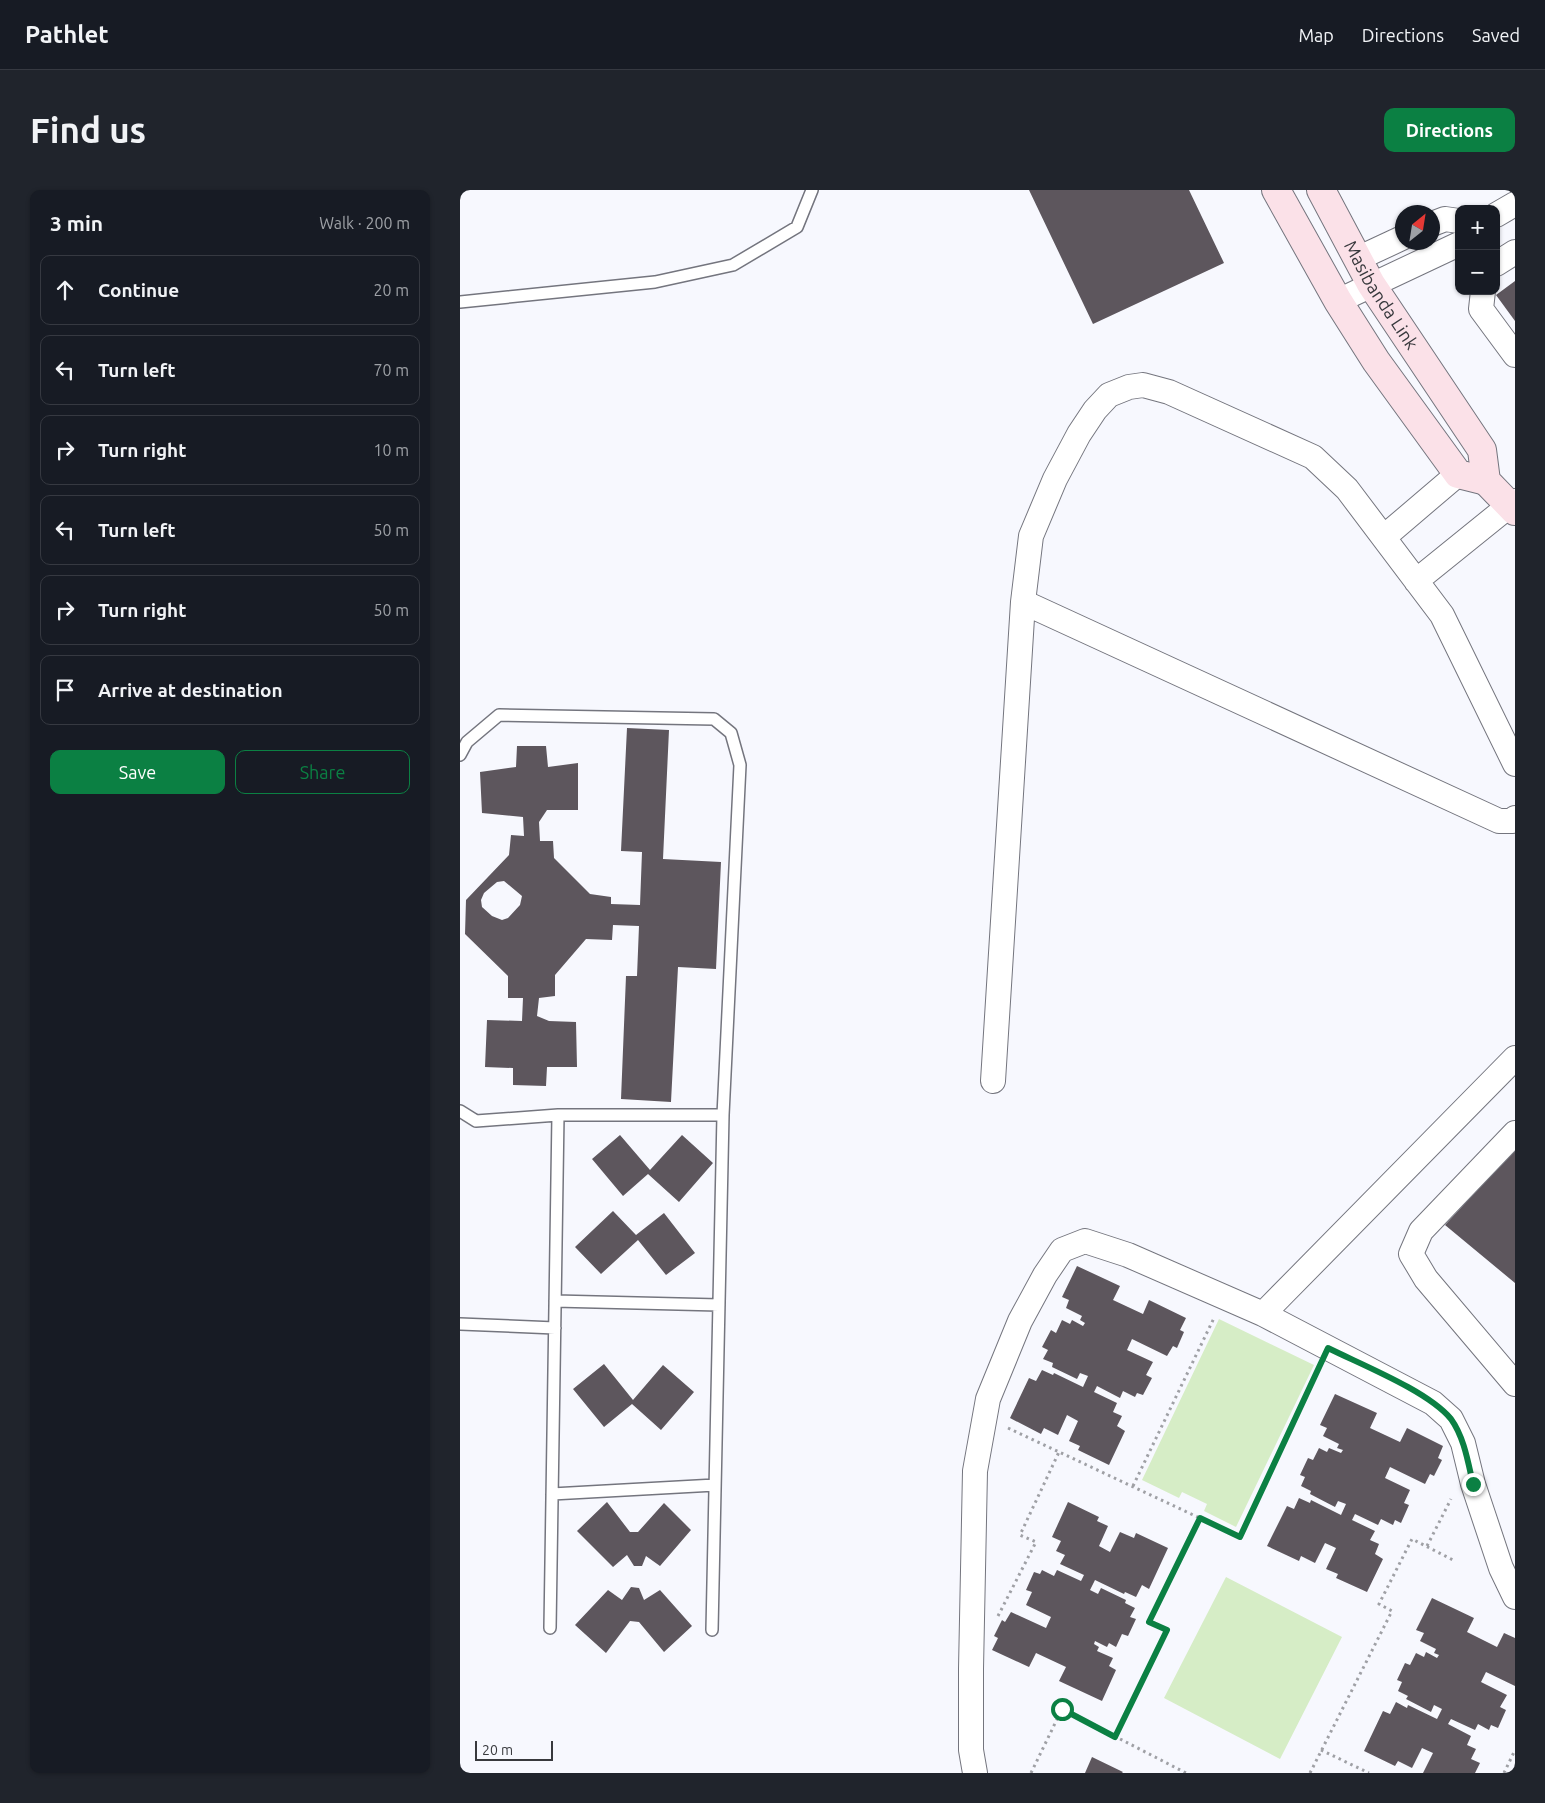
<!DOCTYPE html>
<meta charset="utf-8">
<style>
:root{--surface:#171b24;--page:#20242c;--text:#f1f3f6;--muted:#9ea1a6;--line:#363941;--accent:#0b8043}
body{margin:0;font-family:Ubuntu,sans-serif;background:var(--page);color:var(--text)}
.controls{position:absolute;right:15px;top:15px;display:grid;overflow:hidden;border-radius:10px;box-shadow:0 1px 4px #0004}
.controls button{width:45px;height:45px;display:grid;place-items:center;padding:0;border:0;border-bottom:1px solid var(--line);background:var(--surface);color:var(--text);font:25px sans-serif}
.compass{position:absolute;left:935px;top:15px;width:45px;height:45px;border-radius:50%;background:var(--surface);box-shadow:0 1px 4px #0004;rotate:30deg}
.scale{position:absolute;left:15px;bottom:12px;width:78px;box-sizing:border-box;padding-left:5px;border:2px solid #38393d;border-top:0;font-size:14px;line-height:18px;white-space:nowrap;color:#38393d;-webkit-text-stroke:4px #f7f8fe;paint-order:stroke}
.stop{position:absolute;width:15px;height:15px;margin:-11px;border:4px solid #0b8043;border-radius:50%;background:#fff}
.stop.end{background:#0b8043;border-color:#fff;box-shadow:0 1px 5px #0008}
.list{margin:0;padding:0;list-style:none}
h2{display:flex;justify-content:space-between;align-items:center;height:65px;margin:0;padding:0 20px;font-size:21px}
h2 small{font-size:16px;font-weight:400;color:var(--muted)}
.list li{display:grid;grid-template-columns:32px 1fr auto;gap:15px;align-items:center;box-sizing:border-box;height:70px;margin:0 10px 10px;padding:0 10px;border:1px solid var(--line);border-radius:10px}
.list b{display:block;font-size:19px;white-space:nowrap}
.list em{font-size:16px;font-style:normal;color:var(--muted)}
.actions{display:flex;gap:10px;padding:15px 20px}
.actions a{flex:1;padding:11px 0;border:1px solid var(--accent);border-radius:10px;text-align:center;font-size:18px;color:var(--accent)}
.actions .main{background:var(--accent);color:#fff}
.icon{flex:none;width:28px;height:28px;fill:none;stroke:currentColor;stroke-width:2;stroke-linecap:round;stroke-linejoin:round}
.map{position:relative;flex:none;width:1055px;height:1583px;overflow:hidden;border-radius:10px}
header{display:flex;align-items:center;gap:30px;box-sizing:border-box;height:70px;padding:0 25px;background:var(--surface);border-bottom:1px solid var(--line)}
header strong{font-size:24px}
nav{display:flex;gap:28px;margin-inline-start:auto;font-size:18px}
.intro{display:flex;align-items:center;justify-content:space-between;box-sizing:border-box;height:120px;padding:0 30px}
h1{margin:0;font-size:35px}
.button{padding:12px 22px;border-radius:10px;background:var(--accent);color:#fff;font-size:18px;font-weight:700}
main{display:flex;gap:30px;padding:0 30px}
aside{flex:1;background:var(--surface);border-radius:10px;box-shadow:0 1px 4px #0004}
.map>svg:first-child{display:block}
</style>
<header>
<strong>Pathlet</strong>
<nav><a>Map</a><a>Directions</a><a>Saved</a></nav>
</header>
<div class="intro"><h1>Find us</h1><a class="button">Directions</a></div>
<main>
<aside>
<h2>3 min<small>Walk · 200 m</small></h2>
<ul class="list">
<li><svg class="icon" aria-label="ahead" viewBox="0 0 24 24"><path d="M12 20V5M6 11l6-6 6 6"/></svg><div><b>Continue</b></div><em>20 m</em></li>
<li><svg class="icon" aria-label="left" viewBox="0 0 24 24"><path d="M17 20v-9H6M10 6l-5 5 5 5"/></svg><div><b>Turn left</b></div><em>70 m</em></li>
<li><svg class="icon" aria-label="right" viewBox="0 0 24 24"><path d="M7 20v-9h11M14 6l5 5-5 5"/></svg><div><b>Turn right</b></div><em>10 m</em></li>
<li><svg class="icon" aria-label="left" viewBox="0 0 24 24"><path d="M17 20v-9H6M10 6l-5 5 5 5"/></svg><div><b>Turn left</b></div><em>50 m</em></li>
<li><svg class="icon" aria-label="right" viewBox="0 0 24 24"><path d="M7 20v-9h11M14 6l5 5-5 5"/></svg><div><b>Turn right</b></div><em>50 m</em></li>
<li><svg class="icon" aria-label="arrive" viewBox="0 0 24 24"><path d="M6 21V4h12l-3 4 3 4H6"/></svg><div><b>Arrive at destination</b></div></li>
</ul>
<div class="actions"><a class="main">Save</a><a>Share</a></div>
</aside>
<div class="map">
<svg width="1055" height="1583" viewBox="0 0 1055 1583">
<rect width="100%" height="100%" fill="#f7f8fe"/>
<path fill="#d6edc6" d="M759,1129L854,1175L776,1337L744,1321L747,1314L722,1302L719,1308L682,1290Z
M766,1387L882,1447L820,1569L704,1508Z"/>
<path fill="#5d565d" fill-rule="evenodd" d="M569,0H729L764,73L633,134Z
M1055,91V131L1036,105Z
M167,538L209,540L203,669L261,672L256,779L218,777L211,912L161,909L166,786H177L179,736L153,735L152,750L126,749L95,785V806L79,808L77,826L89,831L116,832L117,877H87L86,896L53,895V878L25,877L27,830L62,831L63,808H48V786L5,744L6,710L49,665L51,645L64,646L63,627L22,623L20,582L56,577L57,556H86L88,577L118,573V620H87L79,632L80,651H93L94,668L130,704L151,707V714L180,715L182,662L161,661ZM44,691L62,706L60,715L48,728L42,730L32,726L22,717L21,710L24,703L37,692Z
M160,945L190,980L222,945L253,973L219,1012L188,984L163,1006L132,969Z
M1055,959V1093L985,1035Z
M153,1021L176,1045L204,1023L235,1063L206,1085L178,1050L141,1084L115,1057Z
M617,1076L660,1096L653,1110L683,1124L689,1110L726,1128L720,1140L724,1142L717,1158L713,1156L707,1166L672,1149L667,1160L693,1172L686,1185L692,1188L683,1205L677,1203L675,1207L663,1201L660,1208L637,1196L634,1202L657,1213L653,1222L662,1226L657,1236L665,1241L649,1275L618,1260L620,1256L609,1251L618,1231L607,1225L598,1245L584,1238L581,1244L550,1228L569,1188L576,1191L582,1180L593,1185L594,1183L623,1197L628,1186L620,1183L617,1189L592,1177L593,1173L583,1169L588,1160L582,1157L591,1140L596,1143L602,1130L610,1134L612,1130L623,1136L625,1133L620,1130L622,1126L606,1118L609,1110L602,1107Z
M144,1174L173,1210L203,1175L234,1202L201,1240L172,1214L144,1237L113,1199Z
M875,1204L917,1223L910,1238L940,1252L947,1238L983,1256L978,1268L982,1270L974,1286L970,1284L965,1294L930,1277L925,1288L950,1300L944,1313L949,1315L941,1333L935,1330L933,1335L921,1329L918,1335L895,1324L892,1330L915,1341L910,1350L919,1354L915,1364L923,1369L907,1402L876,1388L878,1384L866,1379L876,1358L865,1353L855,1373L841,1366L839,1371L807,1356L827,1316L834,1319L839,1308L850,1313L851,1310L881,1325L886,1314L878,1311L875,1317L850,1304L851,1301L841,1296L845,1287L840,1285L848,1268L853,1270L859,1258L867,1262L869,1258L881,1263L883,1260L877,1258L879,1254L863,1246L867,1238L860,1235Z
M147,1312L170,1342H178L204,1313L231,1340L200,1376L186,1366L182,1376H174L167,1365L153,1377L117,1341Z
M608,1312L639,1327L637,1331L648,1336L639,1356L650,1362L660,1342L674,1348L676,1343L708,1358L689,1399L682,1395L676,1407L665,1402L664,1404L635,1390L630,1400L638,1404L641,1398L666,1410L665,1413L675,1418L670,1427L676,1429L668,1446L662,1444L656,1457L649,1453L647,1457L635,1451L634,1454L639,1457L637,1461L653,1468L649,1476L656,1480L642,1511L599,1491L606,1477L576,1463L569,1477L532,1460L538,1448L534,1446L542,1430L545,1432L551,1422L586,1438L591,1427L566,1415L572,1402L566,1400L574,1382L580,1384L582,1380L594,1386L597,1380L621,1391L624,1385L600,1374L605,1365L596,1361L601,1351L592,1347Z
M171,1397L179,1398L184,1410L200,1400L232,1436L204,1462L179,1432L170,1431L146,1463L115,1435L148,1400L162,1410Z
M972,1408L1014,1428L1007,1442L1037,1457L1044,1443L1055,1448V1496L1026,1482L1021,1492L1047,1505L1040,1517L1046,1520L1038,1538L1031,1535L1029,1540L1018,1534L1015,1540L991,1529L988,1534L1011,1546L1007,1555L1016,1559L1011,1569L1020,1573L1015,1583H963L973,1563L962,1558L952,1578L938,1571L935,1576L904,1561L923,1521L930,1524L936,1512L947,1518L948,1515L977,1529L982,1519L974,1515L971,1522L946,1509L948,1506L938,1501L942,1492L937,1490L945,1473L950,1475L956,1463L964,1467L966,1462L977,1468L979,1465L974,1463L976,1459L960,1451L964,1443L956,1440Z
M632,1567L663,1582L662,1583H625Z"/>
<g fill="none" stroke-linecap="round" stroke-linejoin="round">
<g stroke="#74757e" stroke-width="14">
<path id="service" d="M0,112L195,92L273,75L337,37L352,0
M0,565L7,552L39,525L254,529L271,543L280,575L263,925L252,1440
M0,921L16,931L98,925H263
M95,1111L259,1115
M0,1134L95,1138
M92,1304L255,1295
M90,1438L98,925"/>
</g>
<g stroke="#74757e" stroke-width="26">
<path id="minor" d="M1036,25L1055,14
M972,34L985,29L999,31
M897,69L942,48
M1036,74L1055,62
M1023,101L1021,119L1055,165
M878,111L999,54
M924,347L998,284
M956,391L1055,311
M563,412L1039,631H1053L1055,628
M533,891L563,412L571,346L595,289L619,244L635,220L649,205L669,197L683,195L709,202L853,267L887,299L982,425L1055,574
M1055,943L961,1041L951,1064L966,1089L1055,1194
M803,1124L1055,868
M515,1583L511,1560V1479L515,1281L528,1209L560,1131L585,1085L602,1060L625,1051L668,1065L803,1124L973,1213L991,1229L1003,1253L1013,1294L1041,1378L1055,1407"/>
</g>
<g stroke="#74757e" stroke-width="30">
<g id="secondary">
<path d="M816,0L878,111L916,171L998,284L1026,291"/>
<path id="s1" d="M861,0L911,94L1022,260L1026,291L1055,321"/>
</g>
</g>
<path stroke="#9fa0a5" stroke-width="3" stroke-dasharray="2.5 4" stroke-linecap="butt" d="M548,1238L780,1347L857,1181
M673,1296L754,1128
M967,1356L991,1309
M538,1426L576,1352L560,1345L599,1262
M655,1547L707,1441L689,1432L740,1328
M861,1560L909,1583
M571,1583L602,1519L726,1583
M850,1583L932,1421L919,1414L952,1349L995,1371
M1044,1583L1055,1560"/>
<use href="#service" stroke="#fff" stroke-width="11"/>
<use href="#minor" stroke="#fff" stroke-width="24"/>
<use href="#secondary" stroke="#fbe1e8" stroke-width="28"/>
</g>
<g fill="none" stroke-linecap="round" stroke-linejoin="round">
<path stroke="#0b8043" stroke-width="6" d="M602,1519L655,1547L707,1440L689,1432L740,1328L780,1347L868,1158C902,1175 968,1201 991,1229C1004,1247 1008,1272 1013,1294"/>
</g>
<g text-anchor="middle" stroke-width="5" stroke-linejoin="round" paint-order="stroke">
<g font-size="18" fill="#38393d" stroke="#f7f8fe">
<text dy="6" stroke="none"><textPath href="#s1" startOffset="121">Masibanda Link</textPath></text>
</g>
</g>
</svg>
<div class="controls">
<button>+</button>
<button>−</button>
</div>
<svg class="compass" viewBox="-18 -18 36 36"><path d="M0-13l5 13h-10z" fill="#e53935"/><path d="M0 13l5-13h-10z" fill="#9ea1a6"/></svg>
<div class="scale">20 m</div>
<div class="stop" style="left:602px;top:1519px"></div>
<div class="stop end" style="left:1013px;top:1294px"></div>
</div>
</main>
